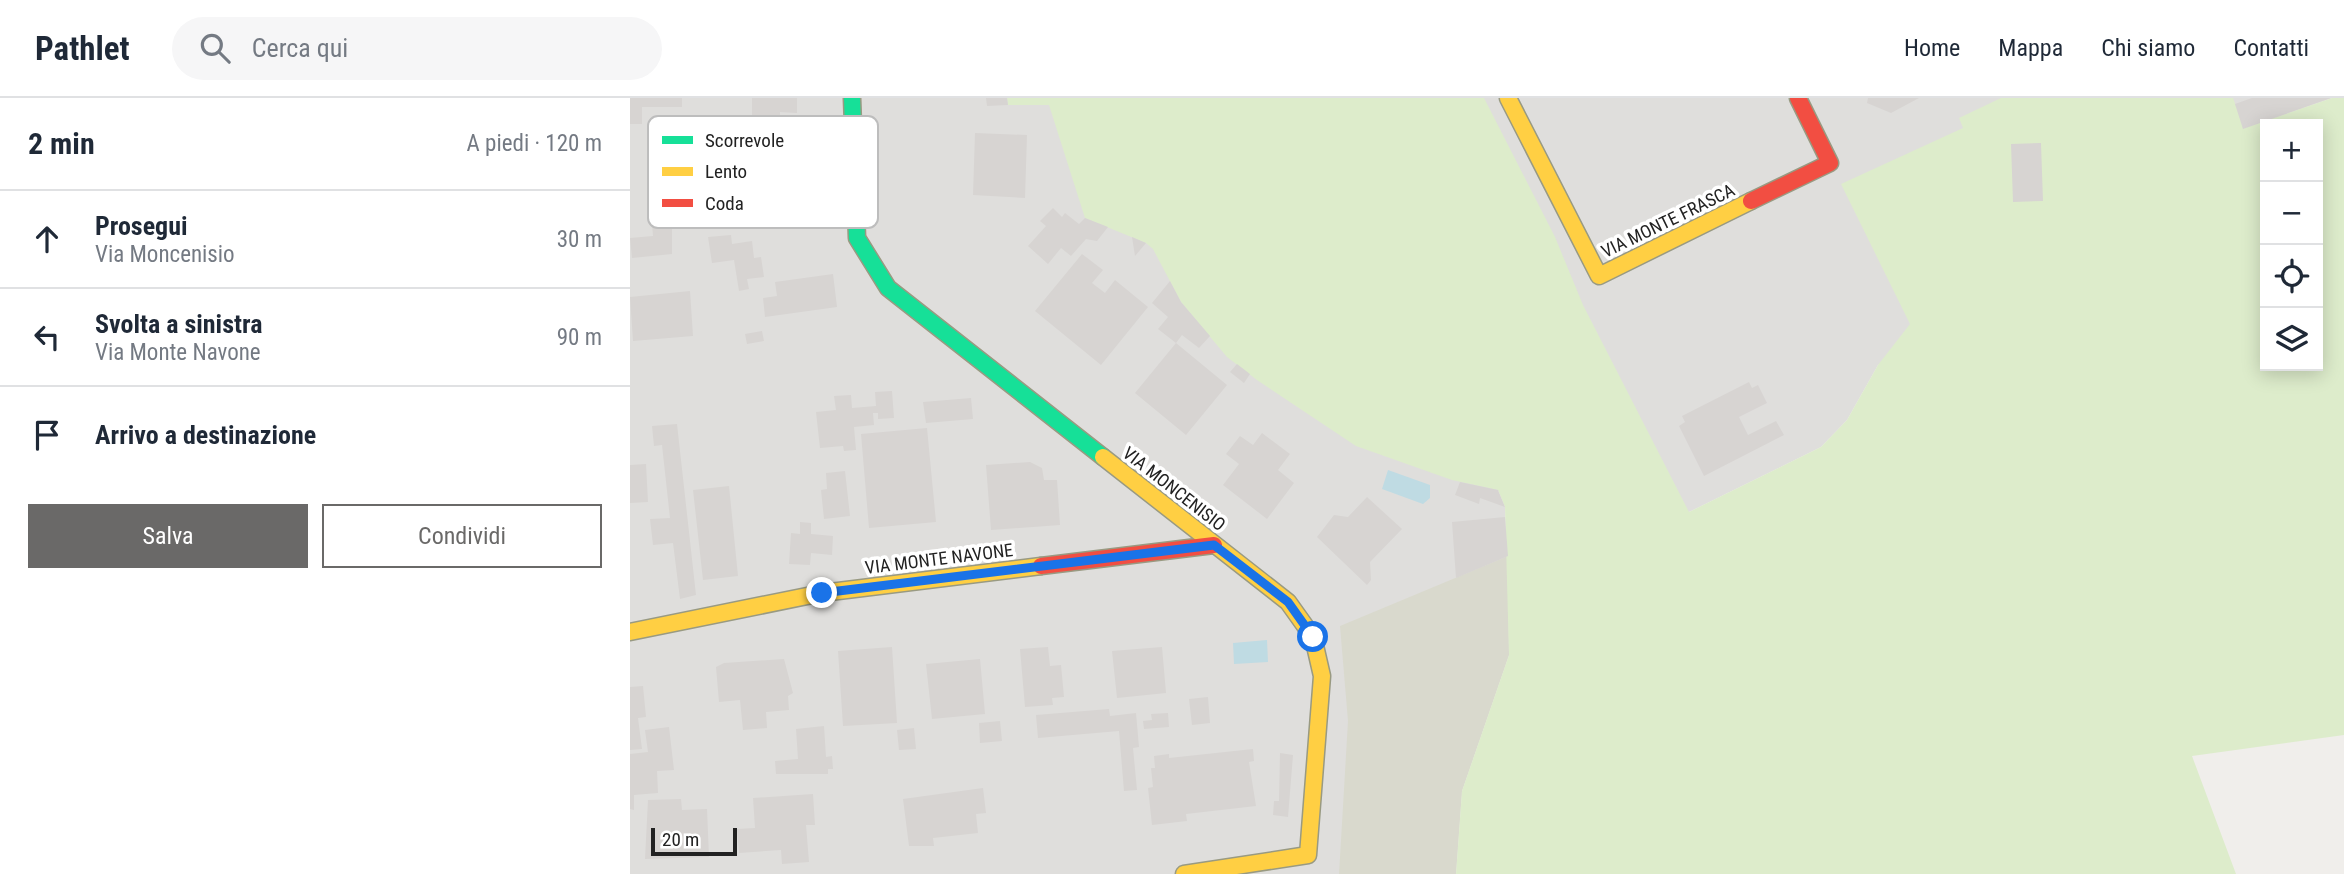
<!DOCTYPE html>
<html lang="it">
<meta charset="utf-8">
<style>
:root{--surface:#fff;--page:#f6f6f7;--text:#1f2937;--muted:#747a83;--line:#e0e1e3;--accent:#6a6968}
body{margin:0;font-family:"Roboto Condensed",sans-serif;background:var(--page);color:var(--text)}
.controls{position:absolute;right:21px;top:21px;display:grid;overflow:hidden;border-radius:0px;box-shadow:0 4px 18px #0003}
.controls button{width:63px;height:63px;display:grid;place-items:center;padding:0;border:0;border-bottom:2px solid var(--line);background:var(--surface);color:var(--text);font:35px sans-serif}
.scale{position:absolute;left:21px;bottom:18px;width:86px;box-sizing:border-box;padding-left:7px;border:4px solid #222;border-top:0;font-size:19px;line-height:24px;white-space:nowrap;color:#222;-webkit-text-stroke:5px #fff;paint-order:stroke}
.stop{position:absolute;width:21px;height:21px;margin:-16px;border:5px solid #1a73e8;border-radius:50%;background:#fff}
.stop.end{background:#1a73e8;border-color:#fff;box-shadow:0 2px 7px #0008}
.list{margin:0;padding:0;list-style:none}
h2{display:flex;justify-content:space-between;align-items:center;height:91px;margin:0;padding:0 28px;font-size:30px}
h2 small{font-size:23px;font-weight:400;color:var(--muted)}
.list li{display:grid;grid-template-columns:46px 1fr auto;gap:21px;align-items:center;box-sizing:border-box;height:98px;padding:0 28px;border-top:2px solid var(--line)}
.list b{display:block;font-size:26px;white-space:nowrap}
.list p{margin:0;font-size:23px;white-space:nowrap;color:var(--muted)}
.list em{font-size:23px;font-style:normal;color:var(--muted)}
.actions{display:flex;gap:14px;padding:21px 28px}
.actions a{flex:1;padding:16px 0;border:2px solid var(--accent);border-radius:0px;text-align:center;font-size:24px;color:var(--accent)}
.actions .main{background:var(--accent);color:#fff}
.icon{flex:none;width:38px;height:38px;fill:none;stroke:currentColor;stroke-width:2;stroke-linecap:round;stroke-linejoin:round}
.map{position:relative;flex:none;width:1714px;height:776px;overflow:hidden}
header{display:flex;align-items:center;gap:42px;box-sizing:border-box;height:98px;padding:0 35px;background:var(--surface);border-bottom:2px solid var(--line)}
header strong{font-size:33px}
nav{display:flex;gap:38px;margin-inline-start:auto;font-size:24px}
.search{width:490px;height:63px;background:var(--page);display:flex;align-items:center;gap:18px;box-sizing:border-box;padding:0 24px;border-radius:38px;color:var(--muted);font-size:26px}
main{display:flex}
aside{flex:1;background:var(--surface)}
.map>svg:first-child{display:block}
</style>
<header>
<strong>Pathlet</strong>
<div class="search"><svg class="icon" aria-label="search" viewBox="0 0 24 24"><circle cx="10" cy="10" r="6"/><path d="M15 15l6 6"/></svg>Cerca qui</div>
<nav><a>Home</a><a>Mappa</a><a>Chi siamo</a><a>Contatti</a></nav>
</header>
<main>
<aside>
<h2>2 min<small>A piedi · 120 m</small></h2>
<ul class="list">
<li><svg class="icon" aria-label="ahead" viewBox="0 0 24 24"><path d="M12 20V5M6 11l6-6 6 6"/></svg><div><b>Prosegui</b><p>Via Moncenisio</p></div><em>30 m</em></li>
<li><svg class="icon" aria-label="left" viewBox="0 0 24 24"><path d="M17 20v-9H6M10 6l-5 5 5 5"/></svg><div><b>Svolta a sinistra</b><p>Via Monte Navone</p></div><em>90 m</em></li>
<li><svg class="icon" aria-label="arrive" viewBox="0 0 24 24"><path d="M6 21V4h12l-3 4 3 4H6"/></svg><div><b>Arrivo a destinazione</b></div></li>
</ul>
<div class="actions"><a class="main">Salva</a><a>Condividi</a></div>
</aside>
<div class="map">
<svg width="1714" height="776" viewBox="0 0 1714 776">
<rect width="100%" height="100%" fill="#f0eeeb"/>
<path fill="#dfdedc" d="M0,0H1702L1613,31L1248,267L1217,322L1191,349L1059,414L868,393L875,409L879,557L832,693L826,776H0Z"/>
<path fill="#d9d9cd" d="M878,458L879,557L832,693L826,776H709L718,623L710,528Z"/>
<path fill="#ddeccb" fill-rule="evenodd" d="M377,0H854L925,139L953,207L1059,414L1191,349L1217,322L1248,267L1280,226L1211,86L1333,30L1329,20L1371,0H1603L1614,30L1702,0H1714V637L1562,658L1606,776H826L832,693L879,557L875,409L868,392L822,382L726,348L627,282L597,259L551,204L523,151L516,145L455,120L419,7H378ZM1635,26H1688V268H1635Z"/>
<path fill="#bfdbe3" d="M758,372L800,387V400L793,406L752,391Z
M637,542L638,564L604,566L603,545Z"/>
<path fill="#d7d4d2" d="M0,0H52V9H12V26H0Z
M122,0H167V15L150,14V19H122Z
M356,0H377L378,7L357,8Z
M1238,0H1289L1261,15L1237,5Z
M1622,0H1701L1613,31L1605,6Z
M345,35L397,37L395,100L343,97Z
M1411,45L1413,103L1383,104L1381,46Z
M149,60L152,85L142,86L148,127L123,130L117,86L111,87L108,65Z
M423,110L432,119L435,115L449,126L455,120L478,129L467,143L456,141L441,158L431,150L418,166L398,148L416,128L410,123Z
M42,111V156L2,160L0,140L23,138L21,113Z
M101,137L102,146L122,143L124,160L131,159L134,179L117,181L119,191L109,193L104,162L82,165L78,139Z
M502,139L516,145L505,158Z
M452,156L473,172L462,185L475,195L485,182L518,209L471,267L405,213Z
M203,176L207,209L135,219L133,200L147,198L145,184Z
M540,183L551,204L580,238L569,250L552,237L546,245L528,231L538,219L522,205Z
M60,193L63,238L3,243L0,199Z
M132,233L134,243L117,246L115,236Z
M546,245L597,287L556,337L505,295Z
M607,266L620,276L614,285L600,274Z
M1119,284L1122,290L1128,287L1137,305L1109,319L1118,337L1146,323L1154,337L1074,378L1049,328L1055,324L1052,318Z
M262,293L264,320L248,321V315H243L244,327L224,329L226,352L214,353L213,348L190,350L186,314L206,312L204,298L221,297L222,310L246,308L245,294Z
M341,300L343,321L296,325L293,304Z
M47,326L66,497L50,501L43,445L23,447L20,421L40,420L32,347L24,348L22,328Z
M297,330L306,424L239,430L231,336Z
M632,335L660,356L648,372L664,385L637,421L593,387L609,366L596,356L610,338L623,347Z
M400,364L412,370L414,382H427L430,427L361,432L356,367Z
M16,366L18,404L0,405V367Z
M215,373L220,418L194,421L191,392L197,391L196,375Z
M830,384L868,392L875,409L850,400L849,406L825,397Z
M99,388L108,478L73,482L63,392Z
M737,399L772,431L740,464L741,482L737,487L687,439L704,417L718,419Z
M875,419L878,458L826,480L822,424Z
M170,424L181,425V436L203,438L202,457L181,455L180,467L159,466L161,435L170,436Z
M262,549L267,625L213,628L208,553Z
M418,549L420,568L431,567L434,599L422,600L423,607L395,609L390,551Z
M532,549L536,595L487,600L482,553Z
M154,561L163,595L158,598L159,612L136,614L137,630L113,632L110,602L89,604L86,569L94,565Z
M350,561L355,616L302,621L296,566Z
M13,588L16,619L8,620L12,651L0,652V589Z
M578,599L580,625L562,627L559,601Z
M479,611L480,618L506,615L509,649L503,650L507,692L494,693L489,633L408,640L406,617Z
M538,615L539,629L514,631L513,623L522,622L521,616Z
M370,623L372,643L350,645L349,625Z
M194,628L196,659L202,658L203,671H198V676H146L145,663L168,661L166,631Z
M39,629L44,672L27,673L28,695L4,697V712L0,711V656L18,654L15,632Z
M284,630L286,651L269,652L267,632Z
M623,651L624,663L619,664L626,708L556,716L557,723L522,727L518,690L523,689L521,670H525L524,658L539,656V660Z
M650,655L663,657L658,719L643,717L644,703H649Z
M353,690L356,715L346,716L348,735L303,740L304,748H279L273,701Z
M183,696L185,727H176L179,764L152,766L151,752L109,755L107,731L125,730L123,700Z
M51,701L52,712L77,711L79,759L15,761L18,702Z"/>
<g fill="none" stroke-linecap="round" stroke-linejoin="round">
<g stroke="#999a82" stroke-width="19">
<path id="fast" d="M222,0L227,140L258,190L473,359"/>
</g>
<g stroke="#999a82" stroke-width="19">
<path id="slow" d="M878,0L969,178L1121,103
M473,359L658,504L683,539L692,578L678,757L554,776
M0,534L192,495L411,468"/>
</g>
<g stroke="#999a82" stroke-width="19">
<path id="jam" d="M1121,103L1200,65L1168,0
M411,468L584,447"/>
</g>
<use href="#fast" stroke="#16e098" stroke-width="16"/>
<use href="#slow" stroke="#ffcf43" stroke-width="16"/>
<use href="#jam" stroke="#f24e42" stroke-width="16"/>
</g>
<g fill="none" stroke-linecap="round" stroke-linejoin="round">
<path stroke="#1a73e8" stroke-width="9" d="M192,495L584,447L658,504L683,539"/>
</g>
<g text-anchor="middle" stroke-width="7" stroke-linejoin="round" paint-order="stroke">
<g font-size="18" fill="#222" stroke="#fff">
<text transform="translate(1038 123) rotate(-26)" y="6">VIA MONTE FRASCA</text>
<text transform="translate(544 391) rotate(38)" y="6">VIA MONCENISIO</text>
<text transform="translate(309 461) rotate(-7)" y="6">VIA MONTE NAVONE</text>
</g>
</g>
<rect x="18" y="18" width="230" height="112" rx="10" fill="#fff" stroke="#bdbdbd" stroke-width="2"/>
<rect x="32" y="38" width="31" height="8" fill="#16e098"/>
<rect x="32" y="69" width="31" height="9" fill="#ffcf43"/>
<rect x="32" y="101" width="31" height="8" fill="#f24e42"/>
<g font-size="19" fill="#222">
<text x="75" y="49">Scorrevole</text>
<text x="75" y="80">Lento</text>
<text x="75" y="112">Coda</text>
</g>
</svg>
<div class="controls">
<button>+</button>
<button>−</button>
<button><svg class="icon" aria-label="locate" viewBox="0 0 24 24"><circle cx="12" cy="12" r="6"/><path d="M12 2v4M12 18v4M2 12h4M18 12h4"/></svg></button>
<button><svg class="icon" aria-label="layers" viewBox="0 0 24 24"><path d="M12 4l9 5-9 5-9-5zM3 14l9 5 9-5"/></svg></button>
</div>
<div class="scale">20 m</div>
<div class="stop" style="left:683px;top:539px"></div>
<div class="stop end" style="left:192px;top:495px"></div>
</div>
</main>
